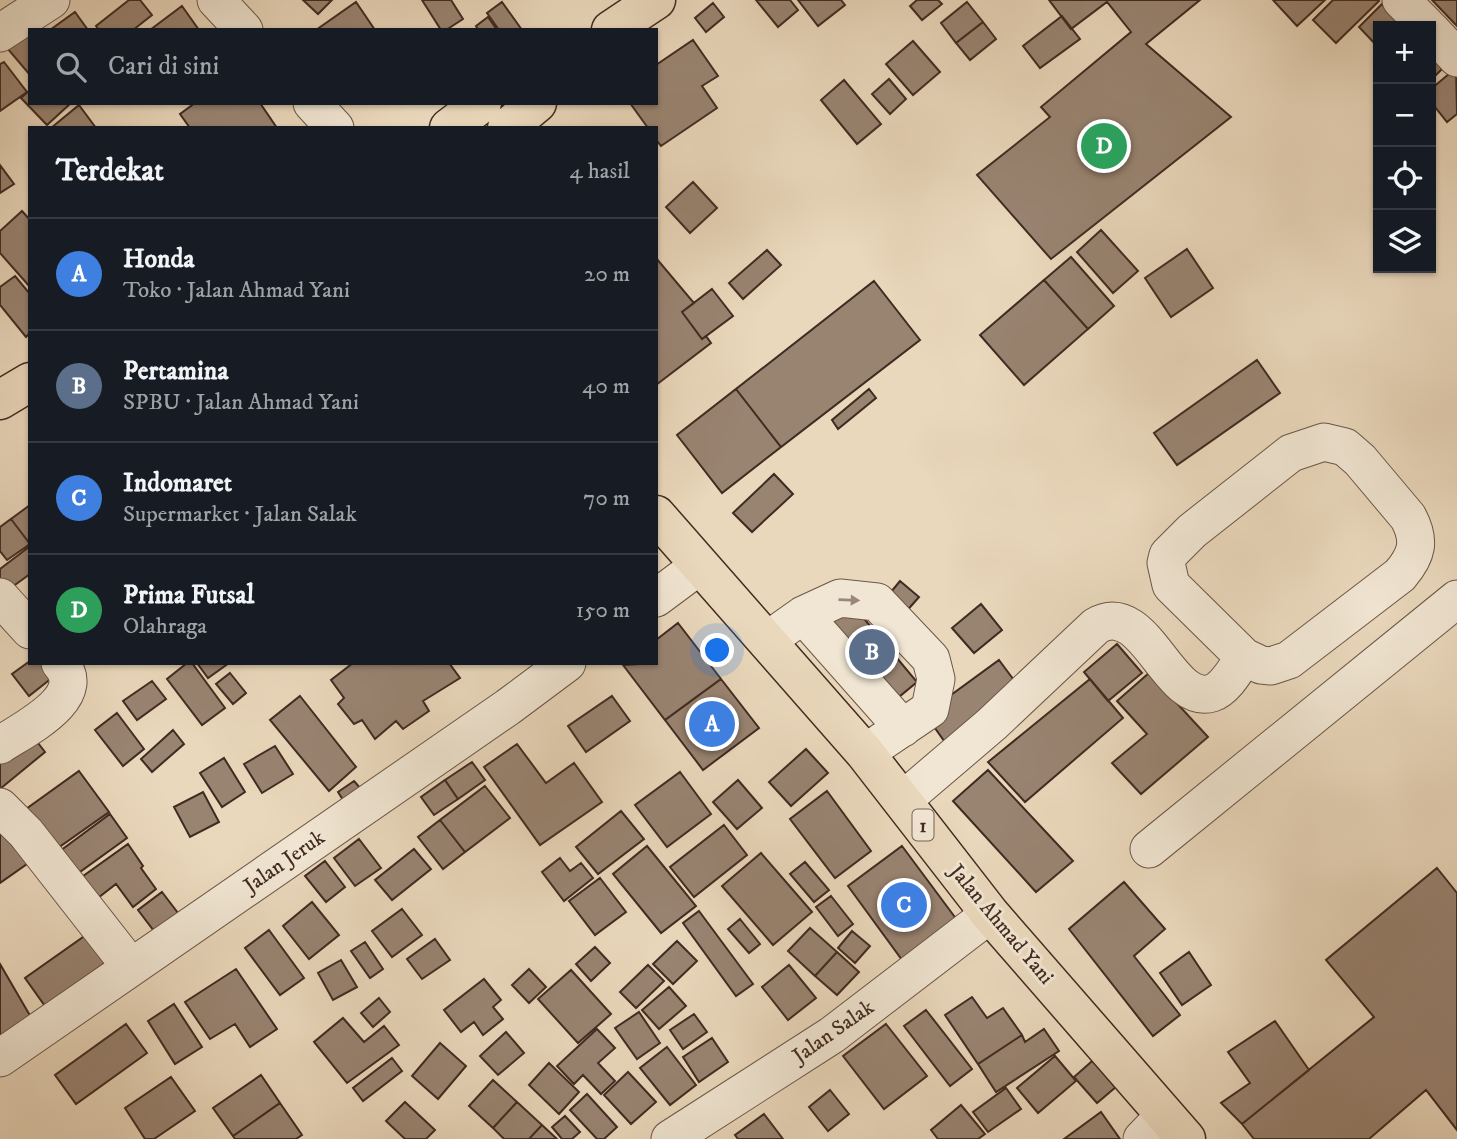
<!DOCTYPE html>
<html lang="id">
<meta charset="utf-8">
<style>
:root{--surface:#171b24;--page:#20242c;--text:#f1f3f6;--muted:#9ea1a6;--line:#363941;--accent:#c59692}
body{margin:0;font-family:"IM FELL DW Pica",serif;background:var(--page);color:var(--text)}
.controls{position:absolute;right:21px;top:21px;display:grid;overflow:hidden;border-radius:0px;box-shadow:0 2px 5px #0004}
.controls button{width:63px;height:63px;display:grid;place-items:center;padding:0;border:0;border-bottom:2px solid var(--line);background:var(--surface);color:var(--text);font:35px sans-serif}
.you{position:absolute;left:718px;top:651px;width:24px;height:24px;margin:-18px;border:5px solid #fff;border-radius:50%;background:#1a73e8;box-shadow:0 0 0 10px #1a73e833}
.badge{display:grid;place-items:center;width:46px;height:46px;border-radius:50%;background:var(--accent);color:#fff;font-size:23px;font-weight:700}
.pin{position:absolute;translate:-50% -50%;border:4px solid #fff;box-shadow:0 2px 7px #0006}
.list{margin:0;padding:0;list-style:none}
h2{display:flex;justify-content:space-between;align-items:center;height:91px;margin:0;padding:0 28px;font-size:30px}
h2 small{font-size:23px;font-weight:400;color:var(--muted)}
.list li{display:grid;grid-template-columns:46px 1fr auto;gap:21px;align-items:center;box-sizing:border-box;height:112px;padding:0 28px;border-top:2px solid var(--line)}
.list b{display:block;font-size:26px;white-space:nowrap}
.list p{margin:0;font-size:23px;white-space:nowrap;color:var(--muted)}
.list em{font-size:23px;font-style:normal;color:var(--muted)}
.icon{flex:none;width:38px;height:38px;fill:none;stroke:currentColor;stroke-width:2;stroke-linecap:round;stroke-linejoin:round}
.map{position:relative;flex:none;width:1457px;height:1139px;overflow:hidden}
.search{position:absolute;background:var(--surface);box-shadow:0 2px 5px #0004;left:28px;top:28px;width:630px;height:77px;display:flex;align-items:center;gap:18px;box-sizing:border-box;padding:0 24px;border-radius:0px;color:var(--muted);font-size:26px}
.panel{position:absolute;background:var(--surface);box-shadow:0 2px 5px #0004;left:28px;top:126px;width:630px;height:539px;border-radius:0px}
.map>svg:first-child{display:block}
</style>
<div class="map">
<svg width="1457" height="1139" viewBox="0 0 1457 1139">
<rect width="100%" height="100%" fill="#ead8bc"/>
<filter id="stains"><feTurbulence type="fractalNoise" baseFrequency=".00286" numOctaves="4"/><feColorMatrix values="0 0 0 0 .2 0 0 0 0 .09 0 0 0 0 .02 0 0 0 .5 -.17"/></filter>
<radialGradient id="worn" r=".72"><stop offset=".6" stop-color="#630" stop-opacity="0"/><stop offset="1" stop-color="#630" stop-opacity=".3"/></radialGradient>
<path fill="#998472" stroke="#412a21" stroke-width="2" d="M129,0H140L152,15L133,30H99L96,26Z
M303,0H332L318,14Z
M422,0H451L463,19L446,30H441Z
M756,0H790L798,10L778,27Z
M798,0H841L845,5L818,26Z
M917,0H938L942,4L922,20L910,6Z
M1049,0H1200L1146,44L1231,117L1051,259L977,175L1050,117L1041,107L1131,32L1107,2L1071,29Z
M1273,0H1325L1297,26Z
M1333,0H1378L1379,1L1336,43L1313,20Z
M1432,0H1457V26Z
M356,2L375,30H316Z
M502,2L522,30H499L487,13Z
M967,2L983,22L956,43L941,23Z
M713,3L724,17L706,32L695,18Z
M1382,4L1404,26H1378V47L1359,27Z
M182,6L199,30H150Z
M75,12L88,30H50Z
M1062,16L1080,39L1040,68L1023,46Z
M488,17L497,30H478L476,26Z
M983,22L996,39L970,60L956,43Z
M30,34V75L1,41Z
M1431,39L1451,60L1431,80Z
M693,40L718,76L702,86L717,108L661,146L656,140V128H648L630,103H656V65Z
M913,41L940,72L913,95L886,64Z
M4,62L27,92L0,111V64Z
M1456,68L1457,114L1447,122L1431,102V89Z
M889,79L906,99L890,114L872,94Z
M844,80L881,124L857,144L821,100Z
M30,90V103H71L47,125L21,98Z
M195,103H260L277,128H190L180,114Z
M79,105L96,128H51Z
M0,165L14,184L0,193Z
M693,182L717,208L690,233L666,207Z
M22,211L30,220V287L0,253V231Z
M1101,230L1138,271L1113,293L1077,252Z
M1187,249L1213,288L1171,317L1145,278Z
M767,250L781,265L743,299L729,283Z
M1071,257L1114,306L1088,329L1044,280Z
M656,258L694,303L682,312L702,339L706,336L711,343L656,385Z
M15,276L30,294V333L26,337L0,305V287Z
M1044,280L1088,329L1024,385L980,335Z
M874,281L920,340L781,447L736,389Z
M712,289L733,316L702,339L682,312Z
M1257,360L1280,393L1177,465L1154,433Z
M736,389L781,447L722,493L677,435Z
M869,389L876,398L838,429L832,420Z
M774,474L793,494L752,532L733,513Z
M30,505V544L11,519Z
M11,519L30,544L7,560L0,551V527Z
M29,547L30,574L5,592L0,585V569Z
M900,581L919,597L904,614L886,598Z
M851,603L917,682L894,701L827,623Z
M981,604L1002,630L974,653L952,628Z
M678,623L721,679L665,720L623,665L656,663V640Z
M1117,644L1142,673L1108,701L1084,672Z
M999,660L1022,691L947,745L925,714Z
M30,661V663H43L53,677L29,696L12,674Z
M187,663H192L225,708L202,725L167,679Z
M197,663H229L208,678Z
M353,663H449L460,678L423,701L429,711L403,729L396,721L375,739L362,720L354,724L338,704L344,698L331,680Z
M230,673L246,693L233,704L216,684Z
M1149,673L1208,737L1141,794L1112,763L1147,734L1117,701Z
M721,679L759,728L703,770L665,720Z
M1090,679L1123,718L1025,802L988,762Z
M152,681L166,699L137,720L123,701Z
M300,696L356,767L329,791L270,720Z
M612,696L630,721L586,752L568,726Z
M117,713L144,749L123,766L95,730Z
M28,730L45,752L0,789V752Z
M173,730L184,744L152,772L141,759Z
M517,744L546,783L574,763L602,802L540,845L484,767Z
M275,746L293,774L262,793L244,764Z
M806,749L828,773L791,806L769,782Z
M224,758L245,792L222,807L200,773Z
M472,762L485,780L458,799L445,780Z
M988,770L1073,861L1036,892L953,801Z
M79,771L109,812L55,850L26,809Z
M680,772L711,814L667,847L635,805Z
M445,780L458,799L434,815L421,797Z
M738,780L762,808L737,829L713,802Z
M354,781L368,797L350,811L338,792Z
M485,786L510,818L465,852L440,820Z
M827,791L871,851L835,878L790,819Z
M203,792L219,822L190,837L174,807Z
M621,811L644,839L598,874L576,847Z
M110,814L127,838L77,874L60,851Z
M440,820L465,852L443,869L418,837Z
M724,825L747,855L694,897L670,867Z
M0,827L37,857L0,883Z
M359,839L381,868L355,886L334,858Z
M128,844L143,866L141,868L156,889L133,907L116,884L94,901L79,879Z
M647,846L696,906L661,933L613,874Z
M902,846L960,924L905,964L848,886Z
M414,849L431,869L392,900L375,880Z
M761,853L812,912L773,945L722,886Z
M560,858L570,871L581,863L593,878L564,901L542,872Z
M325,861L345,887L326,902L305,876Z
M805,862L829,890L814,902L790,874Z
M1437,868L1457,893V1130L1426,1090L1369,1139H1254L1242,1124L1374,1017L1326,960Z
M600,878L626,912L595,935L569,901Z
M1124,882L1165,929L1134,956L1180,1015L1153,1036L1069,929Z
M162,892L178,913L154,931L138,910Z
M831,896L853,924L838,936L816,907Z
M312,902L339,935L309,959L283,926Z
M402,909L422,935L392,957L372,931Z
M699,911L753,984L736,996L683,923Z
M740,919L760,944L749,953L728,929Z
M810,928L837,952L815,976L788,951Z
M269,930L304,978L280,995L245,948Z
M852,931L870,946L855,963L838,948Z
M86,935L105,963L45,1006L25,978Z
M435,939L450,960L422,979L407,959Z
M677,941L697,961L673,984L653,964Z
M365,942L383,969L370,978L351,951Z
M595,947L610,963L591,981L576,964Z
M837,952L859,972L837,995L815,976Z
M1189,952L1211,985L1182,1005L1160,973Z
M341,960L357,987L333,1000L318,973Z
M0,964L32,1019L0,1038Z
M648,965L664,981L636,1008L620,992Z
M789,965L816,998L788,1020L762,987Z
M236,969L277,1029L250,1047L235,1024L210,1039L185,1002Z
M529,969L546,987L529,1003L512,985Z
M571,970L611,1014L578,1043L538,999Z
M484,979L501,1000L493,1007L503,1019L483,1035L474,1022L461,1032L444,1010Z
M669,987L686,1006L659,1029L642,1010Z
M972,997L987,1018L1003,1008L1022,1035L978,1064L945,1015Z
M379,998L390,1012L373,1027L361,1013Z
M174,1004L202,1047L175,1064L148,1021Z
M926,1010L972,1069L950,1086L904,1026Z
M639,1012L660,1043L637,1059L615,1028Z
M694,1014L707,1032L683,1049L670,1030Z
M343,1018L364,1042L384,1026L399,1045L347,1083L314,1042Z
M1275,1021L1309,1070L1242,1124L1221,1103L1250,1083L1228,1052Z
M126,1024L147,1053L76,1104L55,1075Z
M886,1024L927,1076L884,1109L843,1056Z
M597,1029L615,1048L598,1063L615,1081L601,1094L583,1075L574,1084L557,1066Z
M1044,1029L1059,1051L996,1092L978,1064L1022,1035L1025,1042Z
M506,1032L524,1053L498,1075L480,1056Z
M712,1038L728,1062L699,1082L683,1057Z
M440,1043L466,1066L438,1099L412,1076Z
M667,1047L696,1085L670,1105L640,1068Z
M1099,1055L1123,1081L1097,1103L1074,1077Z
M1055,1056L1076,1081L1038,1113L1017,1088Z
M392,1058L402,1071L363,1101L353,1088Z
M549,1063L579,1092L559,1114L529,1085Z
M628,1072L656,1102L631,1124L604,1095Z
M261,1075L280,1103L233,1136L213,1108Z
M171,1077L195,1111L154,1139H145L125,1108Z
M493,1080L517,1102L493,1128L469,1106Z
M1006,1088L1021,1109L988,1132L973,1112Z
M830,1090L849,1114L828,1131L809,1107Z
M587,1094L617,1127L604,1139H597L570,1110Z
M405,1102L435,1130L426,1139H405L386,1121Z
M517,1102L542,1125L529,1139H504L493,1128Z
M280,1103L302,1135L296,1139H235L233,1136Z
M961,1105L985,1134L978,1139H938L931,1130Z
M1101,1112L1120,1139H1064Z
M764,1114L783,1139H738L735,1135Z
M565,1116L580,1132L572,1139H562L552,1127Z
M542,1125L557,1139H529Z"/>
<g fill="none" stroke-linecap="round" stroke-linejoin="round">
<g stroke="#6b5648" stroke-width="39">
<path id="minor" d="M216,0L244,30
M1401,0L1427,26
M1431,30L1457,58
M0,33L51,0
M312,103L335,128
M1324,442L1345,447L1360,460L1408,517C1421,541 1417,555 1400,575L1289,660L1271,666L1261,665L1244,657L1171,585L1166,563L1168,555L1192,531L1291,453Z
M0,597L30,630
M656,598L699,566
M803,615L903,728
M768,640L803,615L840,598L877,602L931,659L936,679L930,709L865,753
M0,745C24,729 91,697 60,663
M903,800L992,724L1096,626C1146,597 1168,707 1212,693C1226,688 1236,669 1244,657
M0,807L26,833L130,966
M1149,849L1457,599
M0,1058L508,707L567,663
M670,1139L832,1035L990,914
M1142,1139L1165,1115"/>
</g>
<g stroke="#412a21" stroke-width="41">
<path id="major" d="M0,400L30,382"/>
</g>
<g stroke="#412a21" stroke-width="41">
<path id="highway" d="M611,30L656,0
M449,128L482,103
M507,128L537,103
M656,515L865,753L990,914L1186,1139"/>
</g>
<use href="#minor" stroke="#f1e6d3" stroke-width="37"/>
<use href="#major" stroke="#ead8bc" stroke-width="38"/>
<use href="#highway" stroke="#ead8bc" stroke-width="38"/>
</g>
<defs><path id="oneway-solid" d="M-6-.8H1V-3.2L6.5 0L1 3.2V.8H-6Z" transform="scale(1.75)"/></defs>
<use fill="#99887a" href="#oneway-solid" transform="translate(849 600) rotate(2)"/>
<g text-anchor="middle" stroke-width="6" stroke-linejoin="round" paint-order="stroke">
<rect fill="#f1e6d3" stroke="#766256" stroke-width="2" x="912.5" y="809.5" width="21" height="31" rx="5"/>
<g font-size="19" font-weight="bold" fill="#412a21">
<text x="923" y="832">1</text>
</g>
<g font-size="21" fill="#412a21" stroke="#f1e6d3">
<text transform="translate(284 861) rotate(-35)" y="7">Jalan Jeruk</text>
<text transform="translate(1002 924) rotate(50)" y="7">Jalan Ahmad Yani</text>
<text transform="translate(833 1031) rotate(-35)" y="7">Jalan Salak</text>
</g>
</g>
<rect width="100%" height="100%" filter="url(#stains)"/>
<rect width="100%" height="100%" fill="url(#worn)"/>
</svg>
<div class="controls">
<button>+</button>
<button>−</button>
<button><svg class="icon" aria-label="locate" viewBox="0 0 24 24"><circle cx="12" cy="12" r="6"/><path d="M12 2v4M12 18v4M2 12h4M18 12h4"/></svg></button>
<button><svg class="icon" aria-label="layers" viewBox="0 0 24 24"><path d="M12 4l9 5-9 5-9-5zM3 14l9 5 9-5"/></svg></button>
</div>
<div class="you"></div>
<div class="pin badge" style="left:712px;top:724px;background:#3f7fe0">A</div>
<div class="pin badge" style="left:872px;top:652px;background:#5c6f8a">B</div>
<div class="pin badge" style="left:904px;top:905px;background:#3f7fe0">C</div>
<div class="pin badge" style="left:1104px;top:146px;background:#2e9e5b">D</div>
<div class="search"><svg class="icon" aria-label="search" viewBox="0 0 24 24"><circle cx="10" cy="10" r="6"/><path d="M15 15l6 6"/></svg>Cari di sini</div>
<section class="panel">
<h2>Terdekat<small>4 hasil</small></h2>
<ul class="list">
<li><span class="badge" style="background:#3f7fe0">A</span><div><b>Honda</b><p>Toko · Jalan Ahmad Yani</p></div><em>20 m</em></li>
<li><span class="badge" style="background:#5c6f8a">B</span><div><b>Pertamina</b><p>SPBU · Jalan Ahmad Yani</p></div><em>40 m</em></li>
<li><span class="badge" style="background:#3f7fe0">C</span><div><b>Indomaret</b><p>Supermarket · Jalan Salak</p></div><em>70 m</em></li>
<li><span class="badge" style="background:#2e9e5b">D</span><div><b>Prima Futsal</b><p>Olahraga</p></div><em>150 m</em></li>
</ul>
</section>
</div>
